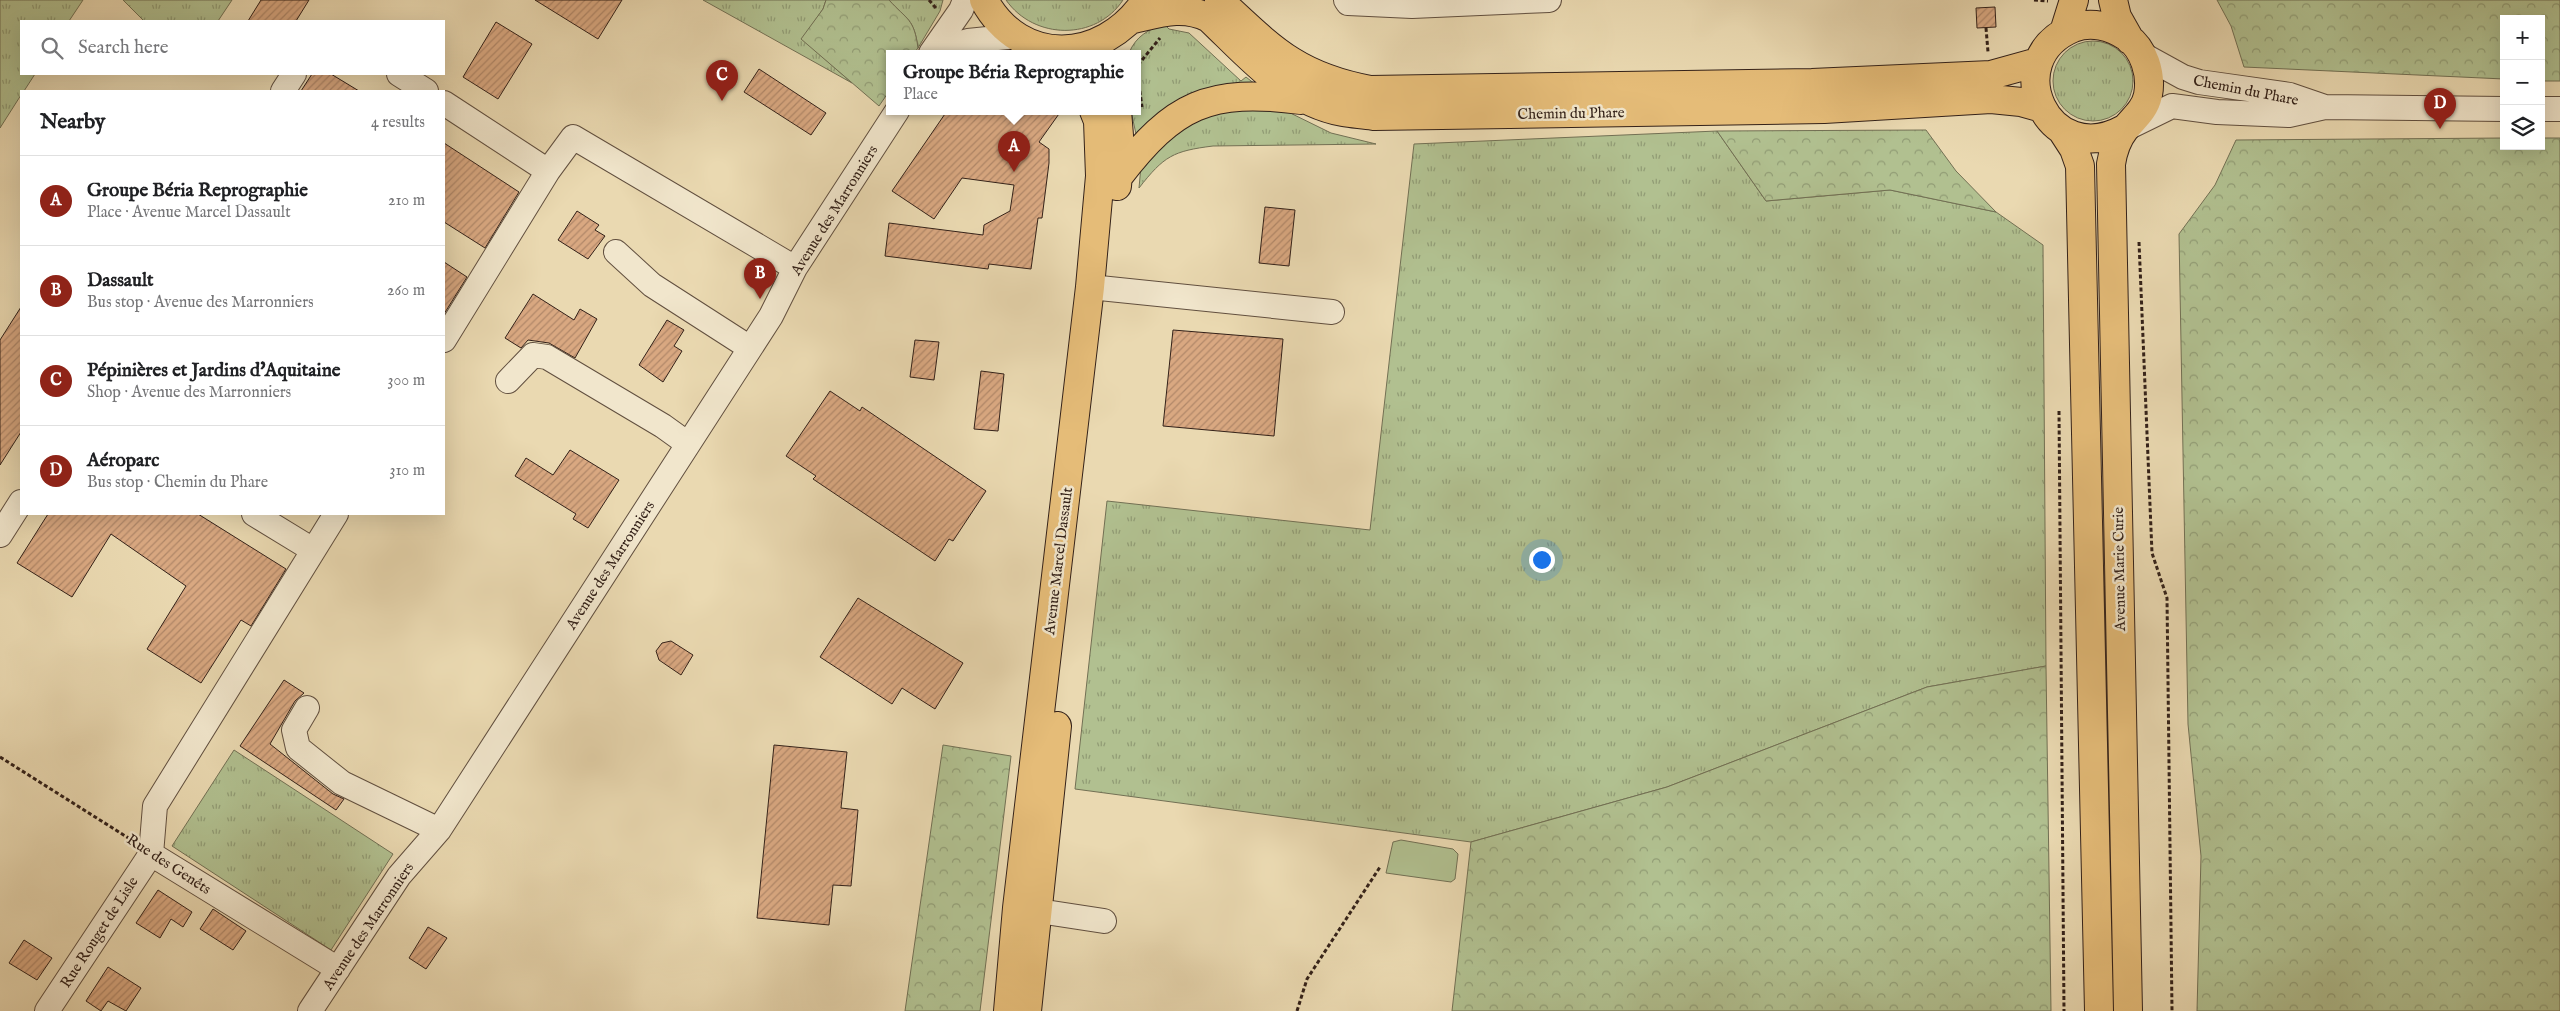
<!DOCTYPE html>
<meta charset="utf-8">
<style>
:root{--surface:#fff;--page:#f6f6f6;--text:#202124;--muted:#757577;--line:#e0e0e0;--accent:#8f2418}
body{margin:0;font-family:"IM FELL English",serif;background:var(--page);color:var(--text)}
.controls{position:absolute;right:15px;top:15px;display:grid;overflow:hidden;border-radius:0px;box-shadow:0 5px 20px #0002}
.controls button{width:45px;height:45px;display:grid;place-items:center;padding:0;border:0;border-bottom:1px solid var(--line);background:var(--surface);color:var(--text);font:25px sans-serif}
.you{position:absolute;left:1541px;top:559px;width:18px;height:18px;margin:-12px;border:4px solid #fff;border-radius:50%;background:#1a73e8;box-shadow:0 0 0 8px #1a73e833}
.badge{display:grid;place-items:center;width:32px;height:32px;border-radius:50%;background:var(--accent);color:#fff;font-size:16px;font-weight:700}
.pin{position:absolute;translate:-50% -41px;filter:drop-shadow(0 1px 2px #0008)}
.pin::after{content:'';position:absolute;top:26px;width:18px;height:15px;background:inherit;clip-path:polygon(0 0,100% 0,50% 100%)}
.popup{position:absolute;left:886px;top:50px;width:255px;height:65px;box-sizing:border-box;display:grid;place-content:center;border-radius:0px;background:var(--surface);filter:drop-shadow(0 1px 4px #0005);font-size:16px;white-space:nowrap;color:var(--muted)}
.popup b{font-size:19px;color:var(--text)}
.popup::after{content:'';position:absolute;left:50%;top:100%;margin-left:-10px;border:10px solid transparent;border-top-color:var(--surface)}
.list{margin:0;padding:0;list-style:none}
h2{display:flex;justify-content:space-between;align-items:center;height:65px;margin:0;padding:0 20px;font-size:21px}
h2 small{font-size:16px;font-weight:400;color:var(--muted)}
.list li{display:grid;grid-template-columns:32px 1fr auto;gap:15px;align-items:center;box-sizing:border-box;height:90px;padding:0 20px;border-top:1px solid var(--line)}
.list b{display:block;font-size:19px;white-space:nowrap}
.list p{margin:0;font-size:16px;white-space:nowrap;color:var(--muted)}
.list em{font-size:16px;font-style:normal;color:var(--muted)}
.icon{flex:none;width:28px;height:28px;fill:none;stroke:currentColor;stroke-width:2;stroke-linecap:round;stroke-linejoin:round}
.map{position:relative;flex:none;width:2560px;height:1011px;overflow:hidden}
.search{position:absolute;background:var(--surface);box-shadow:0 5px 20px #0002;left:20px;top:20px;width:425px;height:55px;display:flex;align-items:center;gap:12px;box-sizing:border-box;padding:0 18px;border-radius:0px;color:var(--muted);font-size:19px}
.panel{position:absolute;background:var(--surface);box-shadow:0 5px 20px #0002;left:20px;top:90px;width:425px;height:425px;border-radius:0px}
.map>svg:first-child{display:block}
</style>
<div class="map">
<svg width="2560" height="1011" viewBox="0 0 2560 1011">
<defs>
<pattern id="grass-tufts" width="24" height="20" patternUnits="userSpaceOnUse" patternTransform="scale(1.25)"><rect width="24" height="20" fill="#b1c090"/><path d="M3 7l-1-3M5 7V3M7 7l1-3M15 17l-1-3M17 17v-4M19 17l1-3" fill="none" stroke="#919c75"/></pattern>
<pattern id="forest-crowns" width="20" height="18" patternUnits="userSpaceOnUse" patternTransform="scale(1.25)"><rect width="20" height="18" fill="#b1c090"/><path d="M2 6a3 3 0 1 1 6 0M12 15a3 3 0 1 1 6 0" fill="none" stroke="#919c75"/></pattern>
<pattern id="building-hatch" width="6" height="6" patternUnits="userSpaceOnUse" patternTransform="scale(1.25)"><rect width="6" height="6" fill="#d9a881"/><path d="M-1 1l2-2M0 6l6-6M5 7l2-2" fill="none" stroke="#b18869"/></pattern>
</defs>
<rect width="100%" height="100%" fill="#ead9b1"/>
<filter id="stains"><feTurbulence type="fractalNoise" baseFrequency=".004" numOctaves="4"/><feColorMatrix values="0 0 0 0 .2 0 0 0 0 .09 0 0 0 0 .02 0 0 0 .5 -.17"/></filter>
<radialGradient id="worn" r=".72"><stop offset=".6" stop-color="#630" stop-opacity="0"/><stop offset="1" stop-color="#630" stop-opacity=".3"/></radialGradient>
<path fill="url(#grass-tufts)" stroke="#727054" d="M0,0H83L69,21H21V74H35L24,91H21V95L0,128Z
M123,0H232L218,21H144Z
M703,0H826L823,9L802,39L852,83Z
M889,0H943L940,11L918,48C914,18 907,20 889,0Z
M1006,0H1123C1096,41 1034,40 1006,0Z
M1164,24L1169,29L1189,33L1241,81L1246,77L1260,88L1139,136L1136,134L1131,111H1138V53H1129C1136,36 1148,30 1164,24Z
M2053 81a40 40 0 1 1 80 0a40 40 0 1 1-80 0Z
M1276,106L1331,133L1376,144L1213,146C1173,151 1164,156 1139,188L1142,155L1182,118Z
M1717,131L1766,201L1890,190L1996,212L2043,245L2046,666L1927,687L1667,787L1471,842L1075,789L1107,501L1370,530L1414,144Z
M234,750L393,854L331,950L172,846Z"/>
<path fill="url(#forest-crowns)" stroke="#727054" d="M826,0H889C907,20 914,18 918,48L914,53H890V90L879,106L801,39L823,9Z
M2217,0H2560V81H2541V19H2504V79L2244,67L2231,26Z
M1926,130L1956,171L1996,212L1890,190L1766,201L1717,131Z
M2504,138V146H2541V138H2560V1011H2197L2201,856L2188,724L2179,234L2215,185L2236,140Z
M2046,666L2051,1011H1452L1471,842L1667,787L1927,687Z
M943,745L1011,756L980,1011H905Z"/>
<path fill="#b1c090" stroke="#727054" d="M1401,840L1453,849L1458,854L1455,879L1451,882L1386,873L1393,842Z"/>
<path fill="url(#building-hatch)" stroke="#332119" d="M261,0H309L296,21H248Z
M535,0H622L598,39Z
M1995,7L1996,27L1977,28L1976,8Z
M496,22L532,44L498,99L463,77Z
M759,69L826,113L811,135L744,92Z
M312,74H331L359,91H301Z
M947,111H1061L1039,142L1049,149V163L1042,218H1038L1031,269L989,264L988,269L885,256L889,223L983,235L984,225L1010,211L1014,185L962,178L934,219L892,191Z
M444,143L519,192L485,248L444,222Z
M1265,207L1295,210L1289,266L1259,263Z
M577,211L599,225L595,230L605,236L588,259L558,240Z
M444,262L467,277L444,314Z
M533,294L574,320L580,309L597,319L575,358L549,343L528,340L521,348L505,338Z
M21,307V432L0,465V340Z
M667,320L684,330L674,346L682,351L663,382L639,365Z
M1173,330L1283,339L1274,436L1163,426Z
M915,340L939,342L934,380L910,377Z
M981,371L1004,374L998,431L974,429Z
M830,391L860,411L862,407L986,491L953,541L949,539L935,561L813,479L816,476L786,456Z
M570,450L619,480L588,528L573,519L576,514L515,476L526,458L553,475Z
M48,514H198L286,569L251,626L241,620L201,683L147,649L186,586L111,534L72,597L17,563Z
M858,598L963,663L935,709L902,688L892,704L820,657Z
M671,641L693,655L681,675L659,660L656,651L662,643Z
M284,680L304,693L295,701L270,744L333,794L344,799L336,810L240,746Z
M774,745L847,752L841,808L858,810L851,886L833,885L829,925L757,918Z
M158,890L192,912L183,927L171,919L160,938L136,923Z
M213,909L246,931L233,950L200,929Z
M428,927L447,938L426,969L409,958Z
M24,940L52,958L37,980L9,963Z
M108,967L141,988L126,1011L108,1001L101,1011L86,1001Z"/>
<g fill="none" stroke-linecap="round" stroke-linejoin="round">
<g stroke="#614f3f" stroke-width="26">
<path id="minor" d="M1346,0L1348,3L1412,6L1549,0
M931,53L961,10L965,0
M951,53L961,43L968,41L1017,36
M2143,55L2183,77L2199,82L2290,95L2325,107
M399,74L426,91
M283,91L294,74
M444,103L548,171
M2541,109H2560
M2127,128L2172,106L2217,112L2289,115L2325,107L2504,109
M616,252L652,285L750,348
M1090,287L1332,312
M444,340L548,171L573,137L795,268
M508,381L533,355L547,357L663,426L688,444
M254,514L313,550
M0,535L21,502
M307,708L294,730L298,748L342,783L439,830
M151,854L338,969
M1019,908L1104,921
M47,1011L151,854L155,806L336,514
M310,1011L399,876L439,830L771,316L795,268L897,111"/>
</g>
<g stroke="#332119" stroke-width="30">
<path id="major" d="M984,0C1021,68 1102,63 1144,3
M1219,0C1272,49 1296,76 1370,90L1812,83L1991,75L2038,62
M2113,0L2117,17L2130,40
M1133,19C1160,13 1183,5 1209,18C1248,55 1287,102 1343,112C1353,114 1364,114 1374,116L1824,109L1991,99L2021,102L2042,108
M2064,32L2074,0
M2124,129C2048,171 1997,60 2073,28C2091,21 2111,26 2127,37C2144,49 2152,74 2148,95C2145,110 2134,118 2125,129C2117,139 2113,151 2111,164L2128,1011
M2063,132L2074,149L2080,166L2099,1011
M1118,177C1174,104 1209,88 1301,100
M1117,186L1120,148L1117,111
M1008,1011L1017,908L1090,287L1100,176L1098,121L1094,111
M1027,1011L1057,726"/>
</g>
<path stroke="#332119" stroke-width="3" stroke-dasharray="4 2.5" stroke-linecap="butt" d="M929,0L936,8
M2034,0L2048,1
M1986,28L1988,52
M1138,65L1160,38
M1138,78L1142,107
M2139,242L2152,553L2167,598L2172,1011
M2059,411L2064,1011
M0,757L130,839
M1297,1011L1307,979L1380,867"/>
<use href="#minor" stroke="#f1e6cc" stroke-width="24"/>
<use href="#major" stroke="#e5bc78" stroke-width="28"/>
</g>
<g text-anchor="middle" stroke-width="5" stroke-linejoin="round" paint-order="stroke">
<g font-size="15" fill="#332119" stroke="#f1e6cc">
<text transform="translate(2246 90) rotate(11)" y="5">Chemin du Phare</text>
<text transform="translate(1571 113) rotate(-1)" y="5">Chemin du Phare</text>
<text transform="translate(834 210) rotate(-58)" y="5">Avenue des Marronniers</text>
<text transform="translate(1058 561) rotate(-83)" y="5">Avenue Marcel Dassault</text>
<text transform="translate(610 565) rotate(-57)" y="5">Avenue des Marronniers</text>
<text transform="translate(2119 569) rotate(-91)" y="5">Avenue Marie Curie</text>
<text transform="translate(169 864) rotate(33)" y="5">Rue des Genêts</text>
<text transform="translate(368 926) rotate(-56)" y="5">Avenue des Marronniers</text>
<text transform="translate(99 932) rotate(-57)" y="5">Rue Rouget de Lisle</text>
</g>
</g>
<rect width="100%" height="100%" filter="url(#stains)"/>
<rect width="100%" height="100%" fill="url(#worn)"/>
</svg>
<div class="controls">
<button>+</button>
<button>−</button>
<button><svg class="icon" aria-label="layers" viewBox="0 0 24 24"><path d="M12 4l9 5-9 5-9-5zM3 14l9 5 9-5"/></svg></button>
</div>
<div class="you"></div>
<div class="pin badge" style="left:1014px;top:172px">A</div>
<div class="popup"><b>Groupe Béria Reprographie</b>Place</div>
<div class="pin badge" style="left:760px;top:299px">B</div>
<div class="pin badge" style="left:722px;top:101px">C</div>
<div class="pin badge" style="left:2440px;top:129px">D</div>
<div class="search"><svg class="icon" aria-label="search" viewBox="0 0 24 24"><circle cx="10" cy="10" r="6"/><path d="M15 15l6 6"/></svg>Search here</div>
<section class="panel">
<h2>Nearby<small>4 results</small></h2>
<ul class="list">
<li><span class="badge">A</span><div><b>Groupe Béria Reprographie</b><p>Place · Avenue Marcel Dassault</p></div><em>210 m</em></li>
<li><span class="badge">B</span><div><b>Dassault</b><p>Bus stop · Avenue des Marronniers</p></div><em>260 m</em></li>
<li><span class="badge">C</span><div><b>Pépinières et Jardins d'Aquitaine</b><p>Shop · Avenue des Marronniers</p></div><em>300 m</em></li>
<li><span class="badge">D</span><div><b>Aéroparc</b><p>Bus stop · Chemin du Phare</p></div><em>310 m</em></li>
</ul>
</section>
</div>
